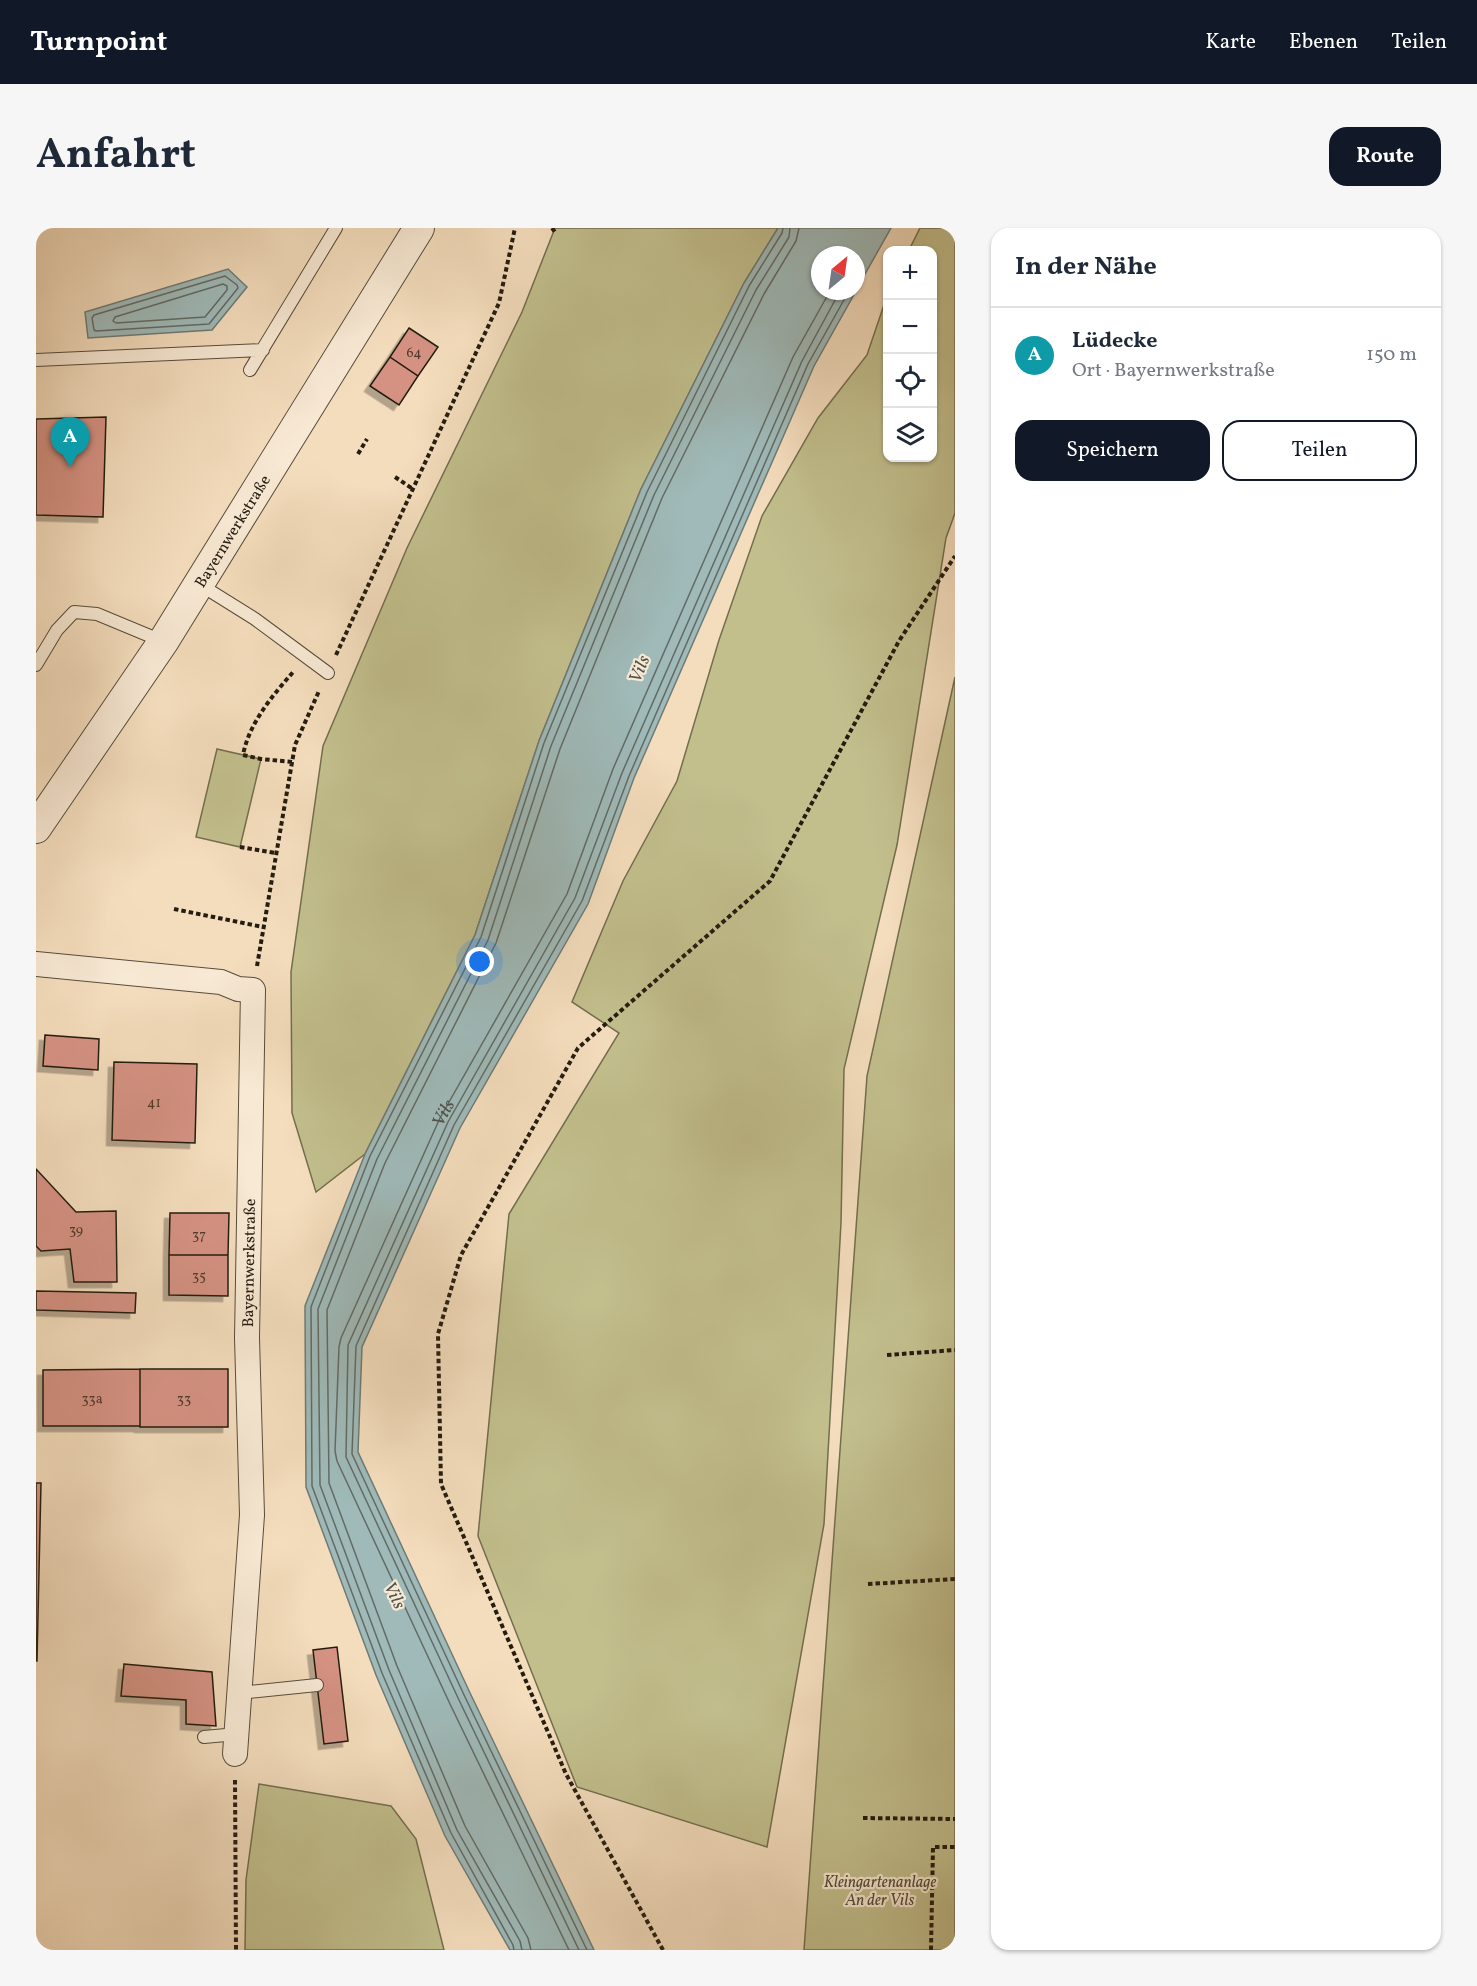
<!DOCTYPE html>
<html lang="de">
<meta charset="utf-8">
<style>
:root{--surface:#fff;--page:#f6f6f7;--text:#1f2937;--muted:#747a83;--line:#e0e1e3;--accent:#111827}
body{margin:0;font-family:Vollkorn,serif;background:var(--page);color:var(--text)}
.controls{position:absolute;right:18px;top:18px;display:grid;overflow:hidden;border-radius:12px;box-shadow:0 2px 4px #0004}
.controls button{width:54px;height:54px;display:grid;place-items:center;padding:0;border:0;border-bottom:2px solid var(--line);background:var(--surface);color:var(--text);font:30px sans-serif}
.compass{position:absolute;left:775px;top:18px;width:54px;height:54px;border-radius:50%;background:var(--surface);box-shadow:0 2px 4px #0004;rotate:29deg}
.you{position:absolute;left:444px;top:734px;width:21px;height:21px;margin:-15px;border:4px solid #fff;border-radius:50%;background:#1a73e8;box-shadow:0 0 0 9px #1a73e833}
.badge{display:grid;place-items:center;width:39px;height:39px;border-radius:50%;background:var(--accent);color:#fff;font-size:20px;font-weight:700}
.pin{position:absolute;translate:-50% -50px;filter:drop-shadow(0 2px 3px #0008)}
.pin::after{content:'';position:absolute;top:32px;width:21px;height:18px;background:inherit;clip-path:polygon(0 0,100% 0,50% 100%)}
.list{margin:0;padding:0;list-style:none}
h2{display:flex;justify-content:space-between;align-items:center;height:78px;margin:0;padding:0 24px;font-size:26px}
h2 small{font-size:20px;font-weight:400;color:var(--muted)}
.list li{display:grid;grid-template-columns:39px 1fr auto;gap:18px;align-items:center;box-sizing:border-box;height:96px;padding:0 24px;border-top:2px solid var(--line)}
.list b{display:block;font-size:22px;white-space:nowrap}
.list p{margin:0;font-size:20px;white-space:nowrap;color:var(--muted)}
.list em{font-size:20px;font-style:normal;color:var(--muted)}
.actions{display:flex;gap:12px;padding:18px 24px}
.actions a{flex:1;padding:14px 0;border:2px solid var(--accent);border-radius:18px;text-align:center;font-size:21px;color:var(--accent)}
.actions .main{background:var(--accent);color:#fff}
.icon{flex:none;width:33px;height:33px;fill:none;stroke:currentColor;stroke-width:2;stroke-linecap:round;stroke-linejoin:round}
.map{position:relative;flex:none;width:919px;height:1722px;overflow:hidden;border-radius:18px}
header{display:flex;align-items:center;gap:36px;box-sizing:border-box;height:84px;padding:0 30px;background:var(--accent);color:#fff}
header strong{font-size:28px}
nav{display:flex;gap:33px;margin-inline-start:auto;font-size:21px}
.intro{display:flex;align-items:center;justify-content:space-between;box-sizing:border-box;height:144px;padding:0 36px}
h1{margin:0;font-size:42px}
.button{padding:15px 27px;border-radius:18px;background:var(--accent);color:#fff;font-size:21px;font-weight:700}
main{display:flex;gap:36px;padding:0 36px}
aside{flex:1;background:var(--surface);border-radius:18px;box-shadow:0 2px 4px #0004}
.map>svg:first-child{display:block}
</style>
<header>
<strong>Turnpoint</strong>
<nav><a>Karte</a><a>Ebenen</a><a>Teilen</a></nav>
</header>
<div class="intro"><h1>Anfahrt</h1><a class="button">Route</a></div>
<main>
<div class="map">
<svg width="919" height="1722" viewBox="0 0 919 1722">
<defs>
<filter id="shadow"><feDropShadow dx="-5.5" dy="5.5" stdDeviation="0" flood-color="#0004"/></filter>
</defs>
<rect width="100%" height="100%" fill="#f4ddbd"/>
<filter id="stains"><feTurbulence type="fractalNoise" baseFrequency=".00333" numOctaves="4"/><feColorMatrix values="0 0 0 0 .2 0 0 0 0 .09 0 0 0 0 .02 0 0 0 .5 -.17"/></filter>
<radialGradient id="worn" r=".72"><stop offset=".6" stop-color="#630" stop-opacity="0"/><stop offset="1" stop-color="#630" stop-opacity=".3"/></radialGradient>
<path fill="#c2bf8d" stroke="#736e4f" stroke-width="1.5" d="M519,0H742L708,55L605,261L503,513L439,707L329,926L280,964L256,885L255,744L287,518L371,320L486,84Z
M884,0H919V285L910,310L861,617L808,841L805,995L788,1296L731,1619L541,1559L442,1308L473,986L583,805L536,774L587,653L641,553L683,412L726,288L782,190L831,127L851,68L852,230H896V22H873Z
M919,449V1722H768L831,848Z
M181,521L225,531L204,619L160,609Z
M223,1556L355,1578L380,1611L408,1722H209L210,1652Z"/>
<path fill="#9fbab9" stroke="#6e7b76" stroke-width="1.5" d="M742,0H855L820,62V27H784V63H820L778,138L598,550L552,676L424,900L326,1119L322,1224L435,1467L558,1722H474L409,1608L340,1447L270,1259L269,1078L329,926L439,707L503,513L605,261L708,55Z
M192,41L211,59L176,102L52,110L49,84Z"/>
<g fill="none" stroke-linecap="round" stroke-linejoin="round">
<g stroke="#626b65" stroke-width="1.5">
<path d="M189,48L201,57L202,60L173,96L60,103L58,102L56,90L58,87Z"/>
<path d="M187,56L191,58V62L169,89L80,95L77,93L79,89Z"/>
<path d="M478,1722L477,1717L415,1605L346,1445L276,1258L275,1079L334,928L445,709L508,515L611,264L713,58L746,5L747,0"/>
<path d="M486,1722L484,1713L421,1602L353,1442L284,1257L282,1081L341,931L452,712L515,518L618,267L720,62L753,9L754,0"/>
<path d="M495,1722L492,1710L429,1598L361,1438L293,1255L291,1082L349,935L460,715L524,521L626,270L728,66L760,13L763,0"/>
<path id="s1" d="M533,1722L414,1476L301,1233L299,1223L303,1119L305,1110L404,890L531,666L577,541L757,129L794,63"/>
<path d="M543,1722L423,1472L310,1229L312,1117L412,894L539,670L586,545L766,133L804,63"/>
<path d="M551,1722L429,1469L316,1226L320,1118L418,897L546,673L593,548L772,136L813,63"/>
</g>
</g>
<path fill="#d59283" stroke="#241c11" stroke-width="1.5" filter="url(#shadow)" d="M373,100L402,119L382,148L354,129Z
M354,129L382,148L363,177L334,158Z
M70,189L67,289L0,287V191Z
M9,807L63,811L62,842L7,838Z
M78,834L161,836L159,915L76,912Z
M0,941L40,984L80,983L81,1054H38L34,1021L5,1023L0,1018Z
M134,985H193L192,1027H133Z
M133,1027H192V1068L133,1067Z
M0,1063L100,1065L99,1085L0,1082Z
M104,1141H192V1199H104Z
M104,1141V1198H7V1142Z
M0,1255H5L1,1433H0Z
M301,1419L312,1513L288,1516L277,1422Z
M88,1436L176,1444L180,1498L150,1496V1472L85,1468Z"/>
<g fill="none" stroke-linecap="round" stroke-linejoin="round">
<g stroke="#584c3c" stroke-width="14">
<path id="service" d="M0,132L227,122
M214,142L300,0
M163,356L219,391L292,445
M0,437L21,402L38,384L61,386L126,413
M203,1465L281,1457
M168,1509L201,1506"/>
</g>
<g stroke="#584c3c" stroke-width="26">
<path id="minor" d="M0,736L185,754L202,761L217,762L211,1110L216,1287L199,1526"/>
</g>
<g stroke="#584c3c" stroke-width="32">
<g id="tertiary">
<path id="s2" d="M0,600L127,414L383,0"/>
</g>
</g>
<path stroke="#241c11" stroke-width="4" stroke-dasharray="4.5 3" stroke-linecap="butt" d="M516,0L519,4
M322,226L331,211
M359,249L377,261
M300,427L463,75L479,0
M256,534L225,531L207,527C213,495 237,467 258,443
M204,619L240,625
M138,681L227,699
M221,738L259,517L283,463
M851,1127L919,1122
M832,1356L919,1351
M199,1552L200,1722
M827,1590L919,1591
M627,1722L530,1546L405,1256L402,1106L425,1027L542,820L734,653L863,413L919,328
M895,1722L897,1619H919"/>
<use href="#service" stroke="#f8e9d4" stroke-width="12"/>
<use href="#minor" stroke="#f8e9d4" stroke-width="24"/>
<use href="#tertiary" stroke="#f8e9d4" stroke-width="30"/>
</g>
<g text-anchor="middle" stroke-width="4.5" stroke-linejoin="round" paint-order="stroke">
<g font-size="14" fill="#503a2e">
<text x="378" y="129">64</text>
<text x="118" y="879">41</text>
<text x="40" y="1006">39</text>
<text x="163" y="1011">37</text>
<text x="163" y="1052">35</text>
<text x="56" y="1175">33a</text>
<text x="148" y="1175">33</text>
</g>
<g font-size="16" fill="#241c11" stroke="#f8e9d4">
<text dy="6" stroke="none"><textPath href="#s2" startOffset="356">Bayernwerkstraße</textPath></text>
<text transform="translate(212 1035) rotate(-89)" y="6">Bayernwerkstraße</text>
</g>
<g font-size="16" font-style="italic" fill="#534d36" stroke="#f8e9d4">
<text x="844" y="1659">Kleingartenanlage<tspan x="844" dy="18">An der Vils</tspan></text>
</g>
<g font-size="18" font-style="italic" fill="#4f534c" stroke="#f8e9d4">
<text transform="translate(603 441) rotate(-68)" y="6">Vils</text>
<text dy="6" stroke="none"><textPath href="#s1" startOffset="912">Vils</textPath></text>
<text transform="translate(359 1367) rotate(64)" y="6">Vils</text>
</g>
</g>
<rect width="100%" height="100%" filter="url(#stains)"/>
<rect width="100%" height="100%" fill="url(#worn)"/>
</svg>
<div class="controls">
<button>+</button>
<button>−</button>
<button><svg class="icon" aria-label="locate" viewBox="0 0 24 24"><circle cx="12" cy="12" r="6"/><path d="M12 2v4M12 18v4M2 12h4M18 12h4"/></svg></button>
<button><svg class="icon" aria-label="layers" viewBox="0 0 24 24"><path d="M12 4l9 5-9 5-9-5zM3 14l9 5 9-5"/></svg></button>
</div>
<svg class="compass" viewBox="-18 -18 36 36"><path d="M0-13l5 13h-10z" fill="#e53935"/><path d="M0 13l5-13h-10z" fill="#747a83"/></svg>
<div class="you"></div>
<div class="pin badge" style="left:34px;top:239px;background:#0f9aa8">A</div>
</div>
<aside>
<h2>In der Nähe<small></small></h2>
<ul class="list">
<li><span class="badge" style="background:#0f9aa8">A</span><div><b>Lüdecke</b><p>Ort · Bayernwerkstraße</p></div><em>150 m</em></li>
</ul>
<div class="actions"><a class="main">Speichern</a><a>Teilen</a></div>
</aside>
</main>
